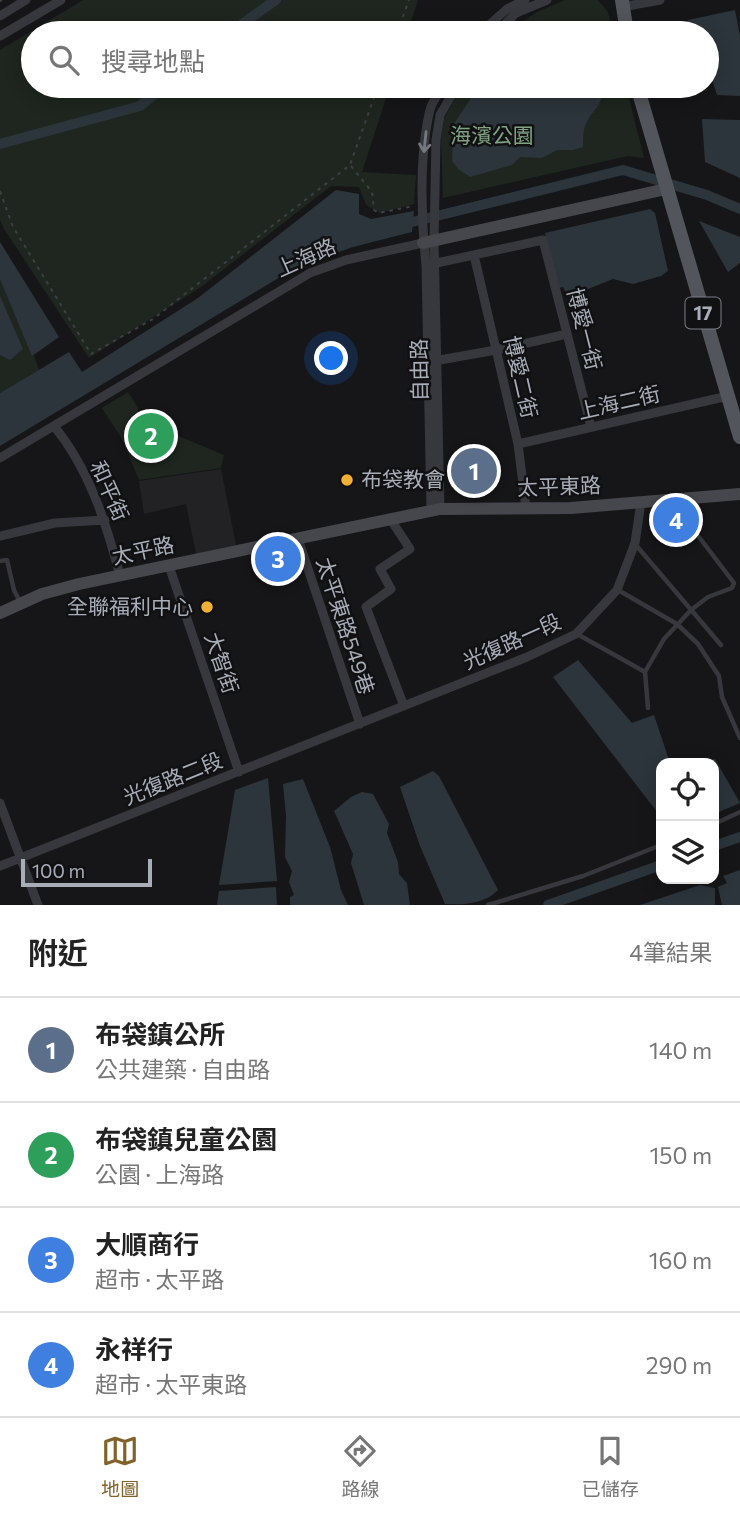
<!DOCTYPE html>
<html lang="zh-TW">
<meta charset="utf-8">
<style>
:root{--surface:#fff;--page:#f6f6f6;--text:#222;--muted:#767676;--line:#e0e0e0;--accent:#80622a}
body{margin:0;font-family:Commissioner,"Noto Sans TC",sans-serif;background:var(--page);color:var(--text)}
.controls{position:absolute;right:21px;bottom:21px;display:grid;overflow:hidden;border-radius:14px;box-shadow:0 4px 18px #0003}
.controls button{width:63px;height:63px;display:grid;place-items:center;padding:0;border:0;border-bottom:2px solid var(--line);background:var(--surface);color:var(--text);font:35px sans-serif}
.scale{position:absolute;left:21px;bottom:18px;width:131px;box-sizing:border-box;padding-left:7px;border:4px solid #a8adb8;border-top:0;font-size:19px;line-height:24px;white-space:nowrap;color:#a8adb8;-webkit-text-stroke:5px #111113;paint-order:stroke}
.you{position:absolute;left:332px;top:359px;width:24px;height:24px;margin:-18px;border:5px solid #fff;border-radius:50%;background:#1a73e8;box-shadow:0 0 0 10px #1a73e833}
.badge{display:grid;place-items:center;width:46px;height:46px;border-radius:50%;background:var(--accent);color:#fff;font-size:23px;font-weight:700}
.pin{position:absolute;translate:-50% -50%;border:4px solid #fff;box-shadow:0 2px 7px #0006}
.list{margin:0;padding:0;list-style:none}
h2{display:flex;justify-content:space-between;align-items:center;height:91px;margin:0;padding:0 28px;font-size:30px}
h2 small{font-size:23px;font-weight:400;color:var(--muted)}
.list li{display:grid;grid-template-columns:46px 1fr auto;gap:21px;align-items:center;box-sizing:border-box;height:105px;padding:0 28px;border-top:2px solid var(--line)}
.list b{display:block;font-size:26px;white-space:nowrap}
.list p{margin:0;font-size:23px;white-space:nowrap;color:var(--muted)}
.list em{font-size:23px;font-style:normal;color:var(--muted)}
.icon{flex:none;width:38px;height:38px;fill:none;stroke:currentColor;stroke-width:2;stroke-linecap:round;stroke-linejoin:round}
.map{position:relative;flex:none;width:740px;height:905px;overflow:hidden}
.search{position:absolute;background:var(--surface);box-shadow:0 4px 18px #0003;left:21px;right:21px;top:21px;height:77px;display:flex;align-items:center;gap:18px;box-sizing:border-box;padding:0 24px;border-radius:38px;color:var(--muted);font-size:26px}
.sheet{height:511px;background:var(--surface)}
nav{display:flex;justify-content:space-around;align-items:center;box-sizing:border-box;height:98px;border-top:2px solid var(--line);background:var(--surface);font-size:19px;color:var(--muted)}
nav a{display:grid;justify-items:center;gap:4px}
nav .on{color:var(--accent)}
.map>svg:first-child{display:block}
</style>
<div class="map">
<svg width="740" height="905" viewBox="0 0 740 905">
<rect width="100%" height="100%" fill="#161618"/>
<path fill="#222225" d="M221,469L236,545L196,554L186,504L144,514L139,481Z"/>
<path fill="#1e261f" d="M83,0H418L407,33H33V86H390L362,172L416,175L414,204L380,213L366,205L359,187L331,186L201,287L89,358L4,229L0,220V50Z
M565,0H598L608,12L613,33H507L535,13Z
M462,86H626L644,158L628,156L610,160L443,198L441,139L444,119Z
M0,258L39,370L0,393Z
M128,392L138,408L140,420L224,455L221,468L139,480L122,439L102,408Z"/>
<path fill="#2c353c" d="M735,10L740,36V96L717,95L707,64V33H693L688,20Z
M479,86H601C603,105 598,104 589,118C583,126 583,137 583,147L573,150H557L542,158L520,157L512,165L470,177L458,169L452,161L453,125Z
M702,119L740,120V178L705,162Z
M336,190L359,194V214L371,219L414,211L412,232L353,247L300,265L0,446V393L69,352L82,372L198,298Z
M650,209L655,213L668,271L661,276L633,284L613,279L568,297L563,287L557,288L545,233Z
M699,221L740,237V263L728,272Z
M0,242L59,337L32,356L0,279Z
M0,296L23,349L10,360L0,355Z
M578,660L632,723L654,715L670,763H661V817L553,677Z
M715,759L740,803L714,814V763H690Z
M433,771L439,776L498,890C485,904 463,905 445,904L420,846L400,787Z
M268,778L277,881L219,885L235,790Z
M303,779L330,847L341,890L348,905H290V897L294,895L289,882L292,871L285,857L286,816L283,784Z
M362,792L373,794L389,824L387,833L398,862L399,874L407,883L410,905H364L351,863L353,854L334,811L351,797Z
M740,870V905H722L718,887L727,883L723,876Z
M700,885L715,888V905H640Z
M276,887L277,905H217L219,891Z"/>
<g fill="none" stroke-linecap="round" stroke-linejoin="round">
<path stroke="#2c353c" stroke-width="10" d="M229,33L276,0
M0,144L140,106L165,86
M400,225L623,170L707,195L740,209
M714,846L740,837
M548,905L661,865"/>
<path stroke="#3d3f44" stroke-width="2" stroke-dasharray="3.5 5" stroke-linecap="butt" d="M0,1L2,0
M397,33L409,0
M351,166L372,192L374,210L379,213L413,206
M0,191L13,227L91,354L153,319L350,165L378,86"/>
<path stroke="#37383d" stroke-width="4.5" d="M635,544L721,645
M0,561L7,560L14,590L20,602
M618,590L677,624L698,644L719,676L722,697L740,738
M577,634L645,672
M648,708L645,672L664,639L691,610L708,597L732,588L734,583L699,537
M714,824L740,812
M488,905L583,876L661,845"/>
<path stroke="#37383d" stroke-width="9" d="M622,7L660,0
M0,16L26,0
M480,33L507,9L525,0
M496,33L516,13L547,0
M0,36L61,0
M474,255L518,444L526,508
M432,264L543,240L591,427
M434,361L496,350L567,334
M54,426C89,469 106,522 120,576
M518,444L728,396
M0,458L310,273L346,260L423,243
M440,509L434,241L436,140L440,115L457,86
M431,511L426,265C421,219 419,154 430,110C432,101 439,93 444,86
M391,520L410,549L380,569L391,589L366,607L404,706
M0,536L55,523L105,520
M298,539L360,724
M169,566L239,772
M0,803L38,905
M0,866L527,657L576,634L617,590L635,543L641,502"/>
<path stroke="#45474d" stroke-width="12" d="M423,243L666,189
M0,613L42,594L79,584L440,509L571,508L740,494"/>
<path stroke="#53555c" stroke-width="14" d="M622,0L627,33
M637,86L740,437"/>
</g>
<defs><path id="oneway-shaft" d="M-6 0H5M1.5-3L5.5 0L1.5 3" fill="none" stroke-width="1.6" stroke-linecap="round" stroke-linejoin="round" transform="scale(1.75)"/></defs>
<use stroke="#757881" href="#oneway-shaft" transform="translate(425 142) rotate(96)"/>
<g fill="#f2b134" stroke="#111113" stroke-width="2.5">
<circle cx="347" cy="480" r="7"/>
<circle cx="207" cy="607" r="7"/>
</g>
<g text-anchor="middle" stroke-width="5" stroke-linejoin="round" paint-order="stroke">
<rect fill="#111113" stroke="#7b7e86" stroke-width="2" x="685.5" y="297.5" width="35" height="31" rx="5"/>
<g font-size="19" font-weight="bold" fill="#a8adb8">
<text x="703" y="320">17</text>
</g>
<g font-size="21" fill="#7fa381" stroke="#111113">
<text x="492" y="143">海濱公園</text>
</g>
<g font-size="21" fill="#a8adb8" stroke="#111113">
<text transform="translate(306 258) rotate(-24)" y="7">上海路</text>
<text transform="translate(584 329) rotate(76)" y="7">博愛一街</text>
<text transform="translate(420 370) rotate(-91)" y="7">自由路</text>
<text transform="translate(520 377) rotate(77)" y="7">博愛二街</text>
<text transform="translate(619 403) rotate(-13)" y="7">上海二街</text>
<text transform="translate(559 487) rotate(-2)" y="7">太平東路</text>
<text transform="translate(109 491) rotate(66)" y="7">和平街</text>
<text transform="translate(143 551) rotate(-12)" y="7">太平路</text>
<text transform="translate(345 626) rotate(72)" y="7">太平東路549巷</text>
<text transform="translate(512 642) rotate(-24)" y="7">光復路一段</text>
<text transform="translate(221 663) rotate(71)" y="7">大智街</text>
<text transform="translate(173 779) rotate(-22)" y="7">光復路二段</text>
</g>
<g font-size="21" fill="#a8adb8" stroke="#111113" text-anchor="start">
<text x="361" y="487">布袋教會</text>
<text x="193" y="614" text-anchor="end">全聯福利中心</text>
</g>
</g>
</svg>
<div class="controls">
<button><svg class="icon" aria-label="locate" viewBox="0 0 24 24"><circle cx="12" cy="12" r="6"/><path d="M12 2v4M12 18v4M2 12h4M18 12h4"/></svg></button>
<button><svg class="icon" aria-label="layers" viewBox="0 0 24 24"><path d="M12 4l9 5-9 5-9-5zM3 14l9 5 9-5"/></svg></button>
</div>
<div class="scale">100 m</div>
<div class="you"></div>
<div class="pin badge" style="left:474px;top:471px;background:#5c6f8a">1</div>
<div class="pin badge" style="left:151px;top:436px;background:#2e9e5b">2</div>
<div class="pin badge" style="left:278px;top:559px;background:#3f7fe0">3</div>
<div class="pin badge" style="left:676px;top:520px;background:#3f7fe0">4</div>
<div class="search"><svg class="icon" aria-label="search" viewBox="0 0 24 24"><circle cx="10" cy="10" r="6"/><path d="M15 15l6 6"/></svg>搜尋地點</div>
</div>
<section class="sheet">
<h2>附近<small>4筆結果</small></h2>
<ul class="list">
<li><span class="badge" style="background:#5c6f8a">1</span><div><b>布袋鎮公所</b><p>公共建築 · 自由路</p></div><em>140 m</em></li>
<li><span class="badge" style="background:#2e9e5b">2</span><div><b>布袋鎮兒童公園</b><p>公園 · 上海路</p></div><em>150 m</em></li>
<li><span class="badge" style="background:#3f7fe0">3</span><div><b>大順商行</b><p>超市 · 太平路</p></div><em>160 m</em></li>
<li><span class="badge" style="background:#3f7fe0">4</span><div><b>永祥行</b><p>超市 · 太平東路</p></div><em>290 m</em></li>
</ul>
</section>
<nav>
<a class="on"><svg class="icon" aria-label="map" viewBox="0 0 24 24"><path d="M3 6l6-2 6 2 6-2v14l-6 2-6-2-6 2zM9 4v14M15 6v14"/></svg>地圖</a>
<a><svg class="icon" aria-label="directions" viewBox="0 0 24 24"><path d="M12 3l9 9-9 9-9-9zM9 14v-3h6M13 9l2 2-2 2"/></svg>路線</a>
<a><svg class="icon" aria-label="saved" viewBox="0 0 24 24"><path d="M7 4h10v16l-5-4-5 4z"/></svg>已儲存</a>
</nav>
